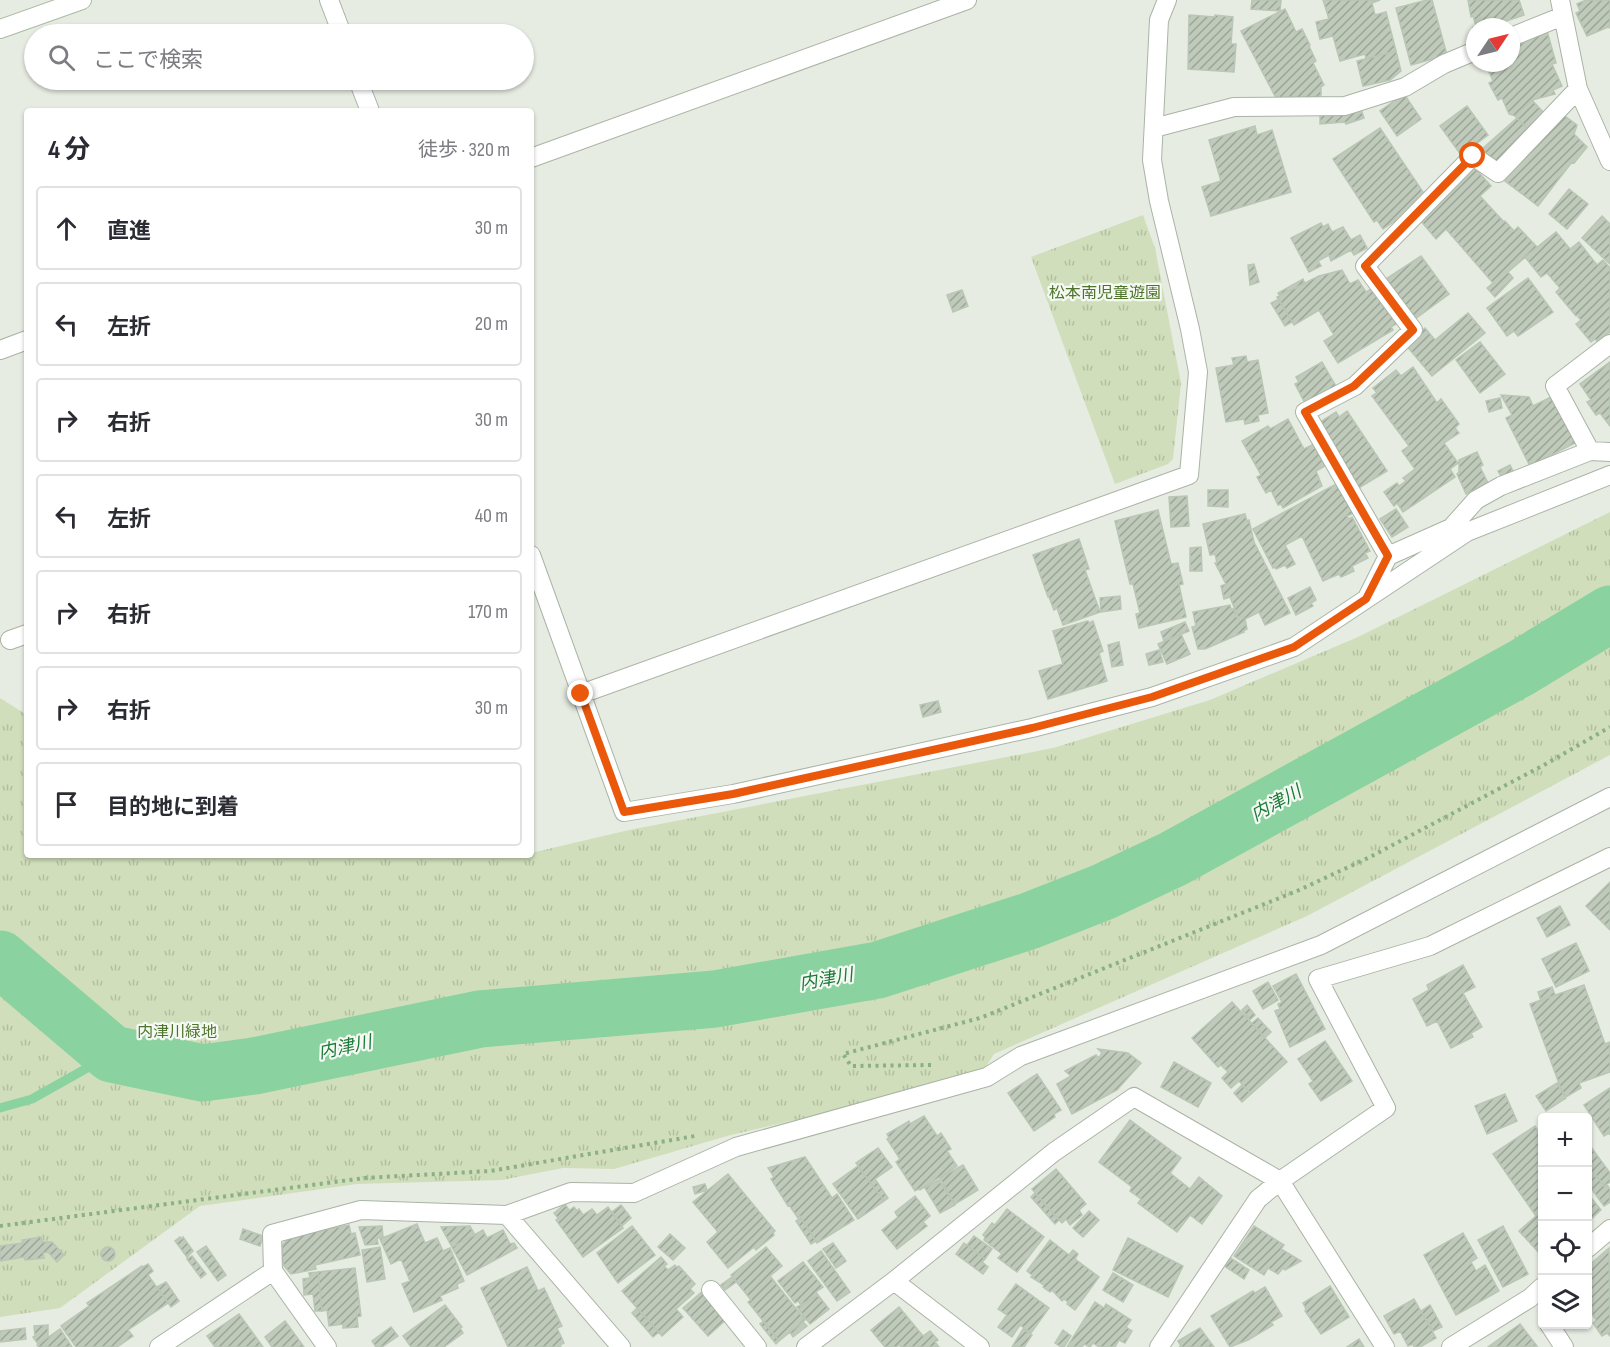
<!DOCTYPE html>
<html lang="ja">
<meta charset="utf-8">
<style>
:root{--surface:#fff;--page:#f7f7f7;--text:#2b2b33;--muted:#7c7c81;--line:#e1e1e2}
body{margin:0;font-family:"Sofia Sans Condensed","Noto Sans JP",sans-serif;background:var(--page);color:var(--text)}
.controls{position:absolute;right:18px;bottom:18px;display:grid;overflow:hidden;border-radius:6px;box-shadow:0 2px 4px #0004}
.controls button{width:54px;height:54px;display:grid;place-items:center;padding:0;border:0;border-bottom:2px solid var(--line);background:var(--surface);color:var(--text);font:30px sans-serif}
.compass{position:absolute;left:1466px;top:18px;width:54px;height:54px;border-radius:50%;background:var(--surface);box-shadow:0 2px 4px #0004;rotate:55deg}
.stop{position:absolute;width:18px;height:18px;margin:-14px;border:4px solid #ea580c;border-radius:50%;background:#fff}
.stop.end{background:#ea580c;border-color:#fff;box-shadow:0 2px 6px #0008}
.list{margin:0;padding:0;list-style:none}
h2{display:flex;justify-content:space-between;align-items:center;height:78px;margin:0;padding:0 24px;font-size:26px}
h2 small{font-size:20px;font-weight:400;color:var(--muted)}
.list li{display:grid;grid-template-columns:39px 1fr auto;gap:18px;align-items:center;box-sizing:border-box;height:84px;margin:0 12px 12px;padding:0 12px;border:2px solid var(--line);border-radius:6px}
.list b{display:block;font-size:22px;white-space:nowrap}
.list em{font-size:20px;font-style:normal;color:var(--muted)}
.icon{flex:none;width:33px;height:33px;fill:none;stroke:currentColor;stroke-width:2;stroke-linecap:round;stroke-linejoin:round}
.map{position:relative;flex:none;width:1610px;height:1347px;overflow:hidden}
.search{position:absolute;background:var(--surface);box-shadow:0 2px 4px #0004;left:24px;top:24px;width:510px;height:66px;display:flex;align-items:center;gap:15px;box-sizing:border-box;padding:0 21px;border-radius:33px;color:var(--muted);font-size:22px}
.panel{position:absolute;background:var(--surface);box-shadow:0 2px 4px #0004;left:24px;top:108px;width:510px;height:750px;border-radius:6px}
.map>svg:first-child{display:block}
</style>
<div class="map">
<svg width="1610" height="1347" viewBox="0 0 1610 1347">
<defs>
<pattern id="park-tufts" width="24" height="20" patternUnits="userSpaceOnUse" patternTransform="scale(1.5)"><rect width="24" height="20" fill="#d0debb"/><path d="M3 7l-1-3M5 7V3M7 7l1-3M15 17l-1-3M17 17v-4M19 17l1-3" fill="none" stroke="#b2c0a0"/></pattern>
<pattern id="building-hatch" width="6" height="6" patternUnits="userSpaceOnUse" patternTransform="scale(1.5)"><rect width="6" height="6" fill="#bfcabb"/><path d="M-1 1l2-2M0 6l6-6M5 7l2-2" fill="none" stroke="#9ba598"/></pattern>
</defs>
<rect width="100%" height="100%" fill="#e6ece2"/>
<path fill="url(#park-tufts)" d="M1143,215L1155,248L1181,383L1173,459L1168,464L1115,484L1031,257Z
M1610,512V755L1307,916L994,1054L983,1071L875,1101L727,1136L614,1169L563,1168L502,1180L357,1184L200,1206L60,1308L0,1317V698L27,715V855H531V853L629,830L1053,748L1210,700L1358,637Z"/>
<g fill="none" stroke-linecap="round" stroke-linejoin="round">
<path stroke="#8ad29f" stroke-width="9" d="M0,1108L32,1099L112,1054"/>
<path stroke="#8ad29f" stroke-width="57" d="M0,959L112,1054L203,1073L254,1066L480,1019L715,999L878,970L1029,921L1103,892L1173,859L1521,668L1610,614"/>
</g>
<path fill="url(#building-hatch)" stroke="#bac6b5" stroke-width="1.5" d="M1252,0H1281L1280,11L1251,9Z
M1323,0H1380L1372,3L1375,15L1386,12L1396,51L1366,59L1365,54L1340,61L1333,36L1320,39L1316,22L1329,19Z
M1427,0H1432L1447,55L1411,65L1396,8Z
M1468,0H1519L1524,15L1489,27H1475V35L1473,27L1476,26L1473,16L1471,17Z
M1586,0H1610V28L1608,27L1587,36L1576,13L1580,11L1577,4Z
M1285,9L1296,32L1302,29L1310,45L1309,46L1316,61L1313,63L1324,85L1321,87V95L1315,98L1288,104L1289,97L1281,101L1279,96L1276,98L1241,31Z
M1189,15L1215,17V15L1233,17L1231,44H1236L1234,72L1188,69Z
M1547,31L1556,63L1552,64L1562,86L1553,90L1555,94L1532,100L1515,116L1509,114L1502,98L1498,100L1489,83L1493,81L1485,63H1511V48Z
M1396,51L1401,71L1390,80L1363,86L1357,61Z
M1404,94L1421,119L1397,136L1380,111Z
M1532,100L1544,113L1528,129L1515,116Z
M1467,106L1488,135L1461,155L1440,126Z
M1361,109L1364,118L1346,124L1345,122L1320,124V115Z
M1558,111L1577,125L1574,134L1587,147L1574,163L1572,162L1538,206L1505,181Z
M1517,118L1529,131L1497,165L1482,149Z
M1255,126L1257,135L1272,130L1291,192L1211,216L1202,187L1221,181L1209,140Z
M1380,128L1425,195L1412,203L1415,207L1383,229L1377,220L1374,222L1333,159Z
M1472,165L1491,186L1480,196L1504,222L1505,221L1514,231L1518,227L1537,247L1508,272L1513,278L1495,297L1487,288L1493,283L1446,229L1436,239L1420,220Z
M1569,189L1588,204L1567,229L1549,214Z
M1602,216L1610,224V264L1582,238Z
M1321,223L1323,227L1328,224L1332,232L1343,227L1351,240L1360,235L1367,248L1354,255L1351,250L1331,261L1329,255L1318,261L1321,266L1309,272L1291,238Z
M1556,232L1570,249L1579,242L1597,265L1603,260L1610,268V332L1598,342L1595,339L1591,342L1576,324L1581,320L1578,317L1581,314L1580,313L1576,316L1556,292L1560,288L1547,273L1541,277L1525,257Z
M1421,256L1449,294L1415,319L1386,279Z
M1254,264L1259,282L1250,285L1248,265Z
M1342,270L1350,284L1358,280L1366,292L1373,288L1383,307L1389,304L1399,322L1391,327L1393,330L1338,363L1324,341L1334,335L1319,310L1294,325L1277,297L1319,276Z
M1528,278L1553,312L1518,336L1514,331L1507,336L1487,308Z
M1303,279L1305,284L1279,295L1278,293Z
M962,290L968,306L953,312L947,295Z
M1279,299L1292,322L1285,326L1271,303Z
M1468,313L1485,333L1432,376L1405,344L1425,328L1435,340Z
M1480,342L1505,374L1480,393L1456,360Z
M1246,356L1247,362L1258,360L1268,413L1258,415L1259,421L1245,424L1244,419L1226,422L1216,368L1234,365L1232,358Z
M1322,362L1337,388L1306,405L1295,384L1299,382L1296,377Z
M1610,362V426L1600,413L1596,415L1587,402L1591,400L1580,384Z
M1413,367L1437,403L1441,399L1459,424L1455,428L1459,433L1444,443L1458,463L1450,469L1455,477L1403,512L1397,503L1394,506L1384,492L1397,483L1399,486L1406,481L1403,478L1415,469L1402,451L1409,446L1372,396L1377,393L1373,388L1396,370L1401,376Z
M1501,395L1529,397L1533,406L1553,396L1579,441L1530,466L1506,418L1512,415Z
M1500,398L1502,408L1489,412L1486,401Z
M1347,411L1387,471L1357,489L1317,424L1336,412L1339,417Z
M1288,419L1304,449L1314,444L1325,466L1316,471L1322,486L1283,508L1281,504L1278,505L1271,490L1266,493L1257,477L1261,475L1242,441L1268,426L1270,429Z
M1477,452L1483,465L1480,467L1488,483L1466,494L1457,474L1459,472V460Z
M1510,465L1515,475L1504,481L1498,471Z
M1338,483L1354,513L1347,516L1349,519L1352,517L1370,551L1365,553L1368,558L1352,566L1354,571L1341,577L1339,574L1323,581L1302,536L1285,545L1295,564L1287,568L1285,565L1276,569L1275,567L1273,568L1253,529Z
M1208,490H1228V507L1208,506Z
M1187,496L1189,526L1171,527L1169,497Z
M1396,509L1408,527L1392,537L1380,519Z
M1158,510L1171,564L1178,563L1183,584L1179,585L1186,617L1139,628L1136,614L1140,613L1133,584H1130L1115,521Z
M1245,514L1247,521L1249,520L1254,542L1290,613L1265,625L1259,612L1245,619L1247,629L1243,631L1244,632L1205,649H1198L1192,627L1196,626L1193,612L1230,605L1231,609H1234L1236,617H1238L1230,597L1224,599L1221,586L1226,584L1215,563H1217L1215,554L1210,555L1203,524Z
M1079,539L1089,569L1085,570L1100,612L1063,625L1057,608L1054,610L1049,597H1048L1033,555Z
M1201,547L1202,571H1190V548Z
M1310,587L1316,600L1311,603L1313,606L1296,615L1288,598Z
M1120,596L1121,609L1101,612L1100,598Z
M1088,621L1089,623L1093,621L1103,651L1099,653L1107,681L1048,699L1039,671L1063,664L1053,631Z
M1185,622L1189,631L1164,641L1161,632Z
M1181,634L1190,654L1167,664L1158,644Z
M1119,642L1123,665L1112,667L1108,645Z
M1159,650L1163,662L1149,665L1146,654Z
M938,701L941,712L923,717L920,705Z
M1610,882V930L1586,906Z
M1560,906L1570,925L1547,937L1537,918Z
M1576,943L1589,971L1556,987L1542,959Z
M1463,965L1475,987L1463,993L1482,1027L1471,1033L1473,1037L1451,1048L1437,1021L1427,1026L1413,999L1429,990L1427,985Z
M1296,974L1325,1029L1290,1047L1275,1011L1280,1009L1278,1004L1282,1002L1273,986Z
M1268,982L1278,1000L1263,1009L1253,991Z
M1584,985L1605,1044L1610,1042V1072L1579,1083L1581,1088L1566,1097L1561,1089L1530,1004Z
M1552,987L1555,995L1541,1001L1538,992Z
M1232,1002L1287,1062L1251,1094L1239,1081L1231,1088L1222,1078L1228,1072L1221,1065L1218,1067L1192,1038Z
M1247,1005L1255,1015L1250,1020L1242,1010Z
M1258,1018L1271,1032L1265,1038L1252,1023Z
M1325,1041L1352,1081L1321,1101L1309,1084L1313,1081L1298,1059Z
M1098,1049L1128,1053L1141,1063L1117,1090L1072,1114L1057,1084L1071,1076L1065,1071L1096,1055L1099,1058L1102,1053Z
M1174,1062L1211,1083L1198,1107L1161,1087Z
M1037,1074L1061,1110L1054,1114L1055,1117L1034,1131L1008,1093Z
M1557,1083L1566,1098L1546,1111L1536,1096Z
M1242,1085L1251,1094L1242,1102L1234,1093Z
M1610,1088V1135L1609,1133L1604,1136L1584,1105Z
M1505,1094L1517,1121L1487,1134L1475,1106Z
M924,1116L937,1136L941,1133L951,1149L947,1151L957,1166L920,1190L918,1189L915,1191L896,1162L900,1159L887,1139L889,1138L887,1134L909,1121L910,1124Z
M1130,1120L1181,1158L1170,1173L1190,1189L1199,1177L1222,1196L1202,1224L1190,1215L1177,1232L1138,1203L1141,1199L1130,1191L1132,1187L1099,1162Z
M1535,1126L1542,1137V1256L1519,1231L1536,1216L1493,1154Z
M1588,1143L1610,1173V1182L1604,1186L1596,1175L1588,1181Z
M878,1148L892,1167L875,1179L888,1198L884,1201L856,1163Z
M805,1157L832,1198L837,1194L854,1220L817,1243L800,1216L798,1218L789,1205L788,1206L771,1179L774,1177L768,1168Z
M963,1165L978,1190L955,1204L940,1178Z
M858,1166L884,1201L858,1219L833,1184Z
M1056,1169L1086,1204L1079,1210L1082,1215L1070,1225L1066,1219L1062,1223L1032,1189Z
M728,1174L775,1231L773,1233L774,1235L756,1250L754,1247L728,1268L707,1242L718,1232L693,1202Z
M1596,1175L1604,1186L1607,1185L1610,1189V1202L1604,1206L1588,1184V1181Z
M939,1180L955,1205L940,1213L925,1188Z
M705,1184L707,1190L695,1194L693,1187Z
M1035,1193L1059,1220L1055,1224L1031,1197Z
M1588,1194L1601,1210L1588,1222Z
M915,1196L930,1216L923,1222L927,1226L897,1249L882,1230L898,1217L895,1212Z
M565,1204L569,1210L558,1218L554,1213Z
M621,1205L631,1218L622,1226L612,1212Z
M574,1207L577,1211L579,1209L583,1215L592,1209L597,1215L608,1207L623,1228L583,1257L556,1220Z
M1007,1209L1044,1237L1017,1272L998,1258L1002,1254L984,1240L985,1237L983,1235L992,1223L995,1225Z
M1089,1211L1099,1220L1083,1237L1073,1228Z
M801,1218L816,1241L811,1244L796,1221Z
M417,1224L425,1243L437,1238L443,1251L450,1248L464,1281L457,1284L458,1288L440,1296L442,1300L414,1312L402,1284L410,1281L401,1259L391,1264L380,1239Z
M349,1225L351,1234L355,1233L360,1255L315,1265L316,1269L291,1274L284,1266L281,1251L283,1244L292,1236Z
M382,1226L383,1237L377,1238L378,1244L365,1245L359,1227Z
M470,1226L475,1235L452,1247L441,1227Z
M632,1226L655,1255L618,1283L597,1253Z
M1254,1226L1284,1245L1281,1249L1301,1261L1285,1270L1283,1268L1278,1274L1268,1268L1264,1275L1234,1256Z
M1503,1226L1528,1274L1503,1287L1478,1240Z
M243,1229L263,1236L260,1246L240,1239Z
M483,1230L487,1238L503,1230L510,1244L514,1243L517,1248L467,1275L452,1247Z
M1463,1233L1477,1258L1471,1262L1476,1271L1485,1265L1499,1291L1456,1315L1424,1255Z
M670,1234L685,1248L673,1260L658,1247Z
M974,1236L992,1249L985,1259L967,1245Z
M41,1237L42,1242H52L64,1255L57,1262L48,1252L43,1253L44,1258L25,1260L24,1257L0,1261V1246L23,1243L22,1240Z
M180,1237L182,1239L183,1237L193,1251L187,1257L175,1241Z
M1128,1238L1183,1266L1168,1297L1113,1270Z
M1050,1240L1069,1255L1073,1250L1078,1254L1075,1259L1099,1277L1075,1310L1067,1304L1068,1302L1064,1299L1062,1301L1052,1290L1050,1292L1043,1287L1044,1285L1031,1277L1033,1276L1027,1271Z
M833,1243L846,1261L836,1268L823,1249Z
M964,1243L985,1259L982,1262L988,1267L983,1274L956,1254Z
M206,1246L226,1275L218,1281L197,1252Z
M101 1254a7 7 0 1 1 14 0a7 7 0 1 1-14 0Z
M380,1247L385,1279L367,1282L362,1250Z
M766,1247L782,1266L770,1276L805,1320L779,1341L748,1302L751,1300L731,1275Z
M1609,1248L1610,1336L1607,1333L1602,1336L1593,1323L1596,1320L1588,1308V1266Z
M821,1251L850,1292L837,1301L808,1261Z
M192,1256L206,1274L201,1278L187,1259Z
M661,1257L667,1264L664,1266L668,1270L675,1265L676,1267L679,1266L695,1284L690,1289L694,1293L676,1309L683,1317L662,1336L622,1291Z
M1229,1257L1249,1270L1244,1279L1223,1265Z
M803,1262L823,1287L816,1292L818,1295L802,1306L798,1301L795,1303L778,1281Z
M148,1264L153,1271L148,1275L168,1303L128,1330L133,1336L117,1347H76L61,1326L89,1306L87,1303L142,1266L143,1267Z
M527,1267L538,1291L544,1288L562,1326L557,1328L564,1343L560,1345L561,1347H508L481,1288Z
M355,1268L361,1316L357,1317L358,1327L343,1328V1324L329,1326L327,1310L322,1311L318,1272Z
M318,1272L322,1311H315L313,1294L304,1295L303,1279L310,1278L309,1273Z
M1113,1273L1133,1285L1123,1302L1103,1290Z
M732,1277L736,1282L725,1290L721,1285Z
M166,1282L179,1301L171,1307L157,1287Z
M1016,1284L1049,1308L1031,1333L1020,1325L1012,1337L998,1327L1007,1315L998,1309Z
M1330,1286L1349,1317L1321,1334L1305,1311L1306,1309L1303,1303Z
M1265,1287L1282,1316L1271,1322L1273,1325L1248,1340L1230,1347L1211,1316L1253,1291L1255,1293Z
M704,1290L728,1318L708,1336L683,1308Z
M818,1295L829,1309L810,1324L797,1307Z
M1414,1299L1436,1338L1420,1347H1414L1413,1344L1408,1346L1400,1331L1394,1334L1384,1316Z
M1095,1302L1104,1308L1106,1304L1131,1320L1126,1327L1132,1331L1125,1343L1119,1340L1115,1347H1099L1093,1343L1090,1347L1084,1344L1082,1347H1067Z
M445,1305L462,1327L460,1328L463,1333L444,1347H411L403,1336Z
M1430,1305L1442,1327L1433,1331L1421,1311Z
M899,1307L923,1336L930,1331L938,1340L935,1342L939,1347H901L899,1345L896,1347H885L871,1330Z
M637,1308L659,1332L653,1337L632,1313Z
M239,1314L263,1347H215L207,1336Z
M285,1321L304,1347H272L265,1337Z
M764,1321L779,1341L776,1344L760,1324Z
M803,1322L807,1326L793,1337L790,1332Z
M1520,1324L1537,1346L1488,1347Z
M48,1325V1337L38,1344L33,1337L35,1336L34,1326Z
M391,1327L398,1336L382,1347H376L372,1341Z
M25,1328L26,1339L0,1342V1331Z
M1200,1328L1214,1347H1179L1181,1346L1178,1341Z
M60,1329L72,1347H39L37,1345Z
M1023,1329L1032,1335L1024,1347H1012Z
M1063,1330L1071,1336L1064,1347H1061L1055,1343Z
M1359,1339L1364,1347H1347Z"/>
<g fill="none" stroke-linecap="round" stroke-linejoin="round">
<g stroke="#a9b4a5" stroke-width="20">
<path id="street" d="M329,0L342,34
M1560,0L1578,89L1610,161
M1511,37L1563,16
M358,80L370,111
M1154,128L1234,107L1345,106L1405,87L1444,64L1475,51
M531,158L967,0
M0,350L27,340
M1590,451L1555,386L1610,344
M1451,528L1476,500L1501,486L1590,451L1610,452
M531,555L624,812L733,794L1032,728L1152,697L1294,647L1467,532L1610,475
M1388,556L1305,412L1355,386L1413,330L1365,266L1473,156L1498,173L1578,89
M1367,598L1388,556L1451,528L1461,531
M10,640L27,634
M581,694L1189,475L1198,372L1190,329L1159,201L1152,160L1159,20L1167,0
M507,1215L621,1347
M1588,1248L1610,1229
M273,1271L272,1234L361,1210L507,1215L571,1192L634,1193L736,1147L987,1077L1021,1056L1321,945L1610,797
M894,1281L980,1347
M711,1290L757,1347
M1549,1324L1564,1347
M159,1347L273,1271L327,1347
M806,1347L894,1281L1054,1152L1134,1097L1280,1181L1385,1347
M1159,1347L1258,1199L1280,1181L1386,1108L1318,979L1430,946L1610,857
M1451,1347L1530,1298L1542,1287"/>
</g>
<g stroke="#a9bba4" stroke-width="20">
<path id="secondary" d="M0,29L82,0"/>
</g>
<path stroke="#8bb083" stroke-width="4" stroke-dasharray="3 4.5" stroke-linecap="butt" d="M931,1065L851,1066L843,1054L980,1018L1297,891L1370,857L1544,765L1610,727
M0,1226L365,1178L490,1171L695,1136"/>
<use href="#street" stroke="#fff" stroke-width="18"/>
<use href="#secondary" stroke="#fff" stroke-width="18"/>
</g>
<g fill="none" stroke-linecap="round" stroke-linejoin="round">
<path stroke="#ea580c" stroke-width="8" d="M581,694L624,812L733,794L1032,728L1152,697L1294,647L1366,599L1388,556L1305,412L1354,386L1413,330L1365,266L1473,156"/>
</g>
<g text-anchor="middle" stroke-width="4.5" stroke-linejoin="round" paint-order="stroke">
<g font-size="16" fill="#4f752c" stroke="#f5f9f3">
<text x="1105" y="298">松本南児童遊園</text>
<text x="177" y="1037">内津川緑地</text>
</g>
<g font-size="18" font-style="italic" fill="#1c7a38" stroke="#f5f9f3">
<text transform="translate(1276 803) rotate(-29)" y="6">内津川</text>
<text transform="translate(826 979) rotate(-10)" y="6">内津川</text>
<text transform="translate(345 1047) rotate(-12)" y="6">内津川</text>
</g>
</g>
</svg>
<div class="controls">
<button>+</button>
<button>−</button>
<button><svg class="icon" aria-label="locate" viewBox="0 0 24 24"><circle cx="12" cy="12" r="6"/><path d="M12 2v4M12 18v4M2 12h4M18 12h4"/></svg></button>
<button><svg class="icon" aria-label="layers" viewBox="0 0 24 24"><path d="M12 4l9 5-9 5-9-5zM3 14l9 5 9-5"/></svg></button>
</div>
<svg class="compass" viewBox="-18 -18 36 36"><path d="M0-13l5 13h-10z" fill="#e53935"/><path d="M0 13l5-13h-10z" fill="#7c7c81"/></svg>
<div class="stop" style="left:1473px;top:156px"></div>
<div class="stop end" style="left:581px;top:694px"></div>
<div class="search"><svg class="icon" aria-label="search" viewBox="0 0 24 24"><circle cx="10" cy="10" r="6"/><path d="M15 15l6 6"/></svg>ここで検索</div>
<section class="panel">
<h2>4 分<small>徒歩 · 320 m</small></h2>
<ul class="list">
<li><svg class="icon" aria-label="ahead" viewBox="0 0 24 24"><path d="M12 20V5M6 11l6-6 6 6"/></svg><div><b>直進</b></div><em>30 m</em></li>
<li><svg class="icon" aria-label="left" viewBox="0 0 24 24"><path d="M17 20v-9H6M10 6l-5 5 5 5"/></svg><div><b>左折</b></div><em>20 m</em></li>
<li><svg class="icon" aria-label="right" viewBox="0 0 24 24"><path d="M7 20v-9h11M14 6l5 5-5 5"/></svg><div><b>右折</b></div><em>30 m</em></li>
<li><svg class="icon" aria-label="left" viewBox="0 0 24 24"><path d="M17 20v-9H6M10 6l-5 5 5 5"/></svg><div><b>左折</b></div><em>40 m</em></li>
<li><svg class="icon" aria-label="right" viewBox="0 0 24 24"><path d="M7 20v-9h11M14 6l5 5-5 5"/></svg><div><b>右折</b></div><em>170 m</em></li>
<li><svg class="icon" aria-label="right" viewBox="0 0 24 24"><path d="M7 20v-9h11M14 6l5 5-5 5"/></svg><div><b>右折</b></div><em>30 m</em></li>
<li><svg class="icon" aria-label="arrive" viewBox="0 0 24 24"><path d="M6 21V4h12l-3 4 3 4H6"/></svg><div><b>目的地に到着</b></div></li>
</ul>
</section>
</div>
